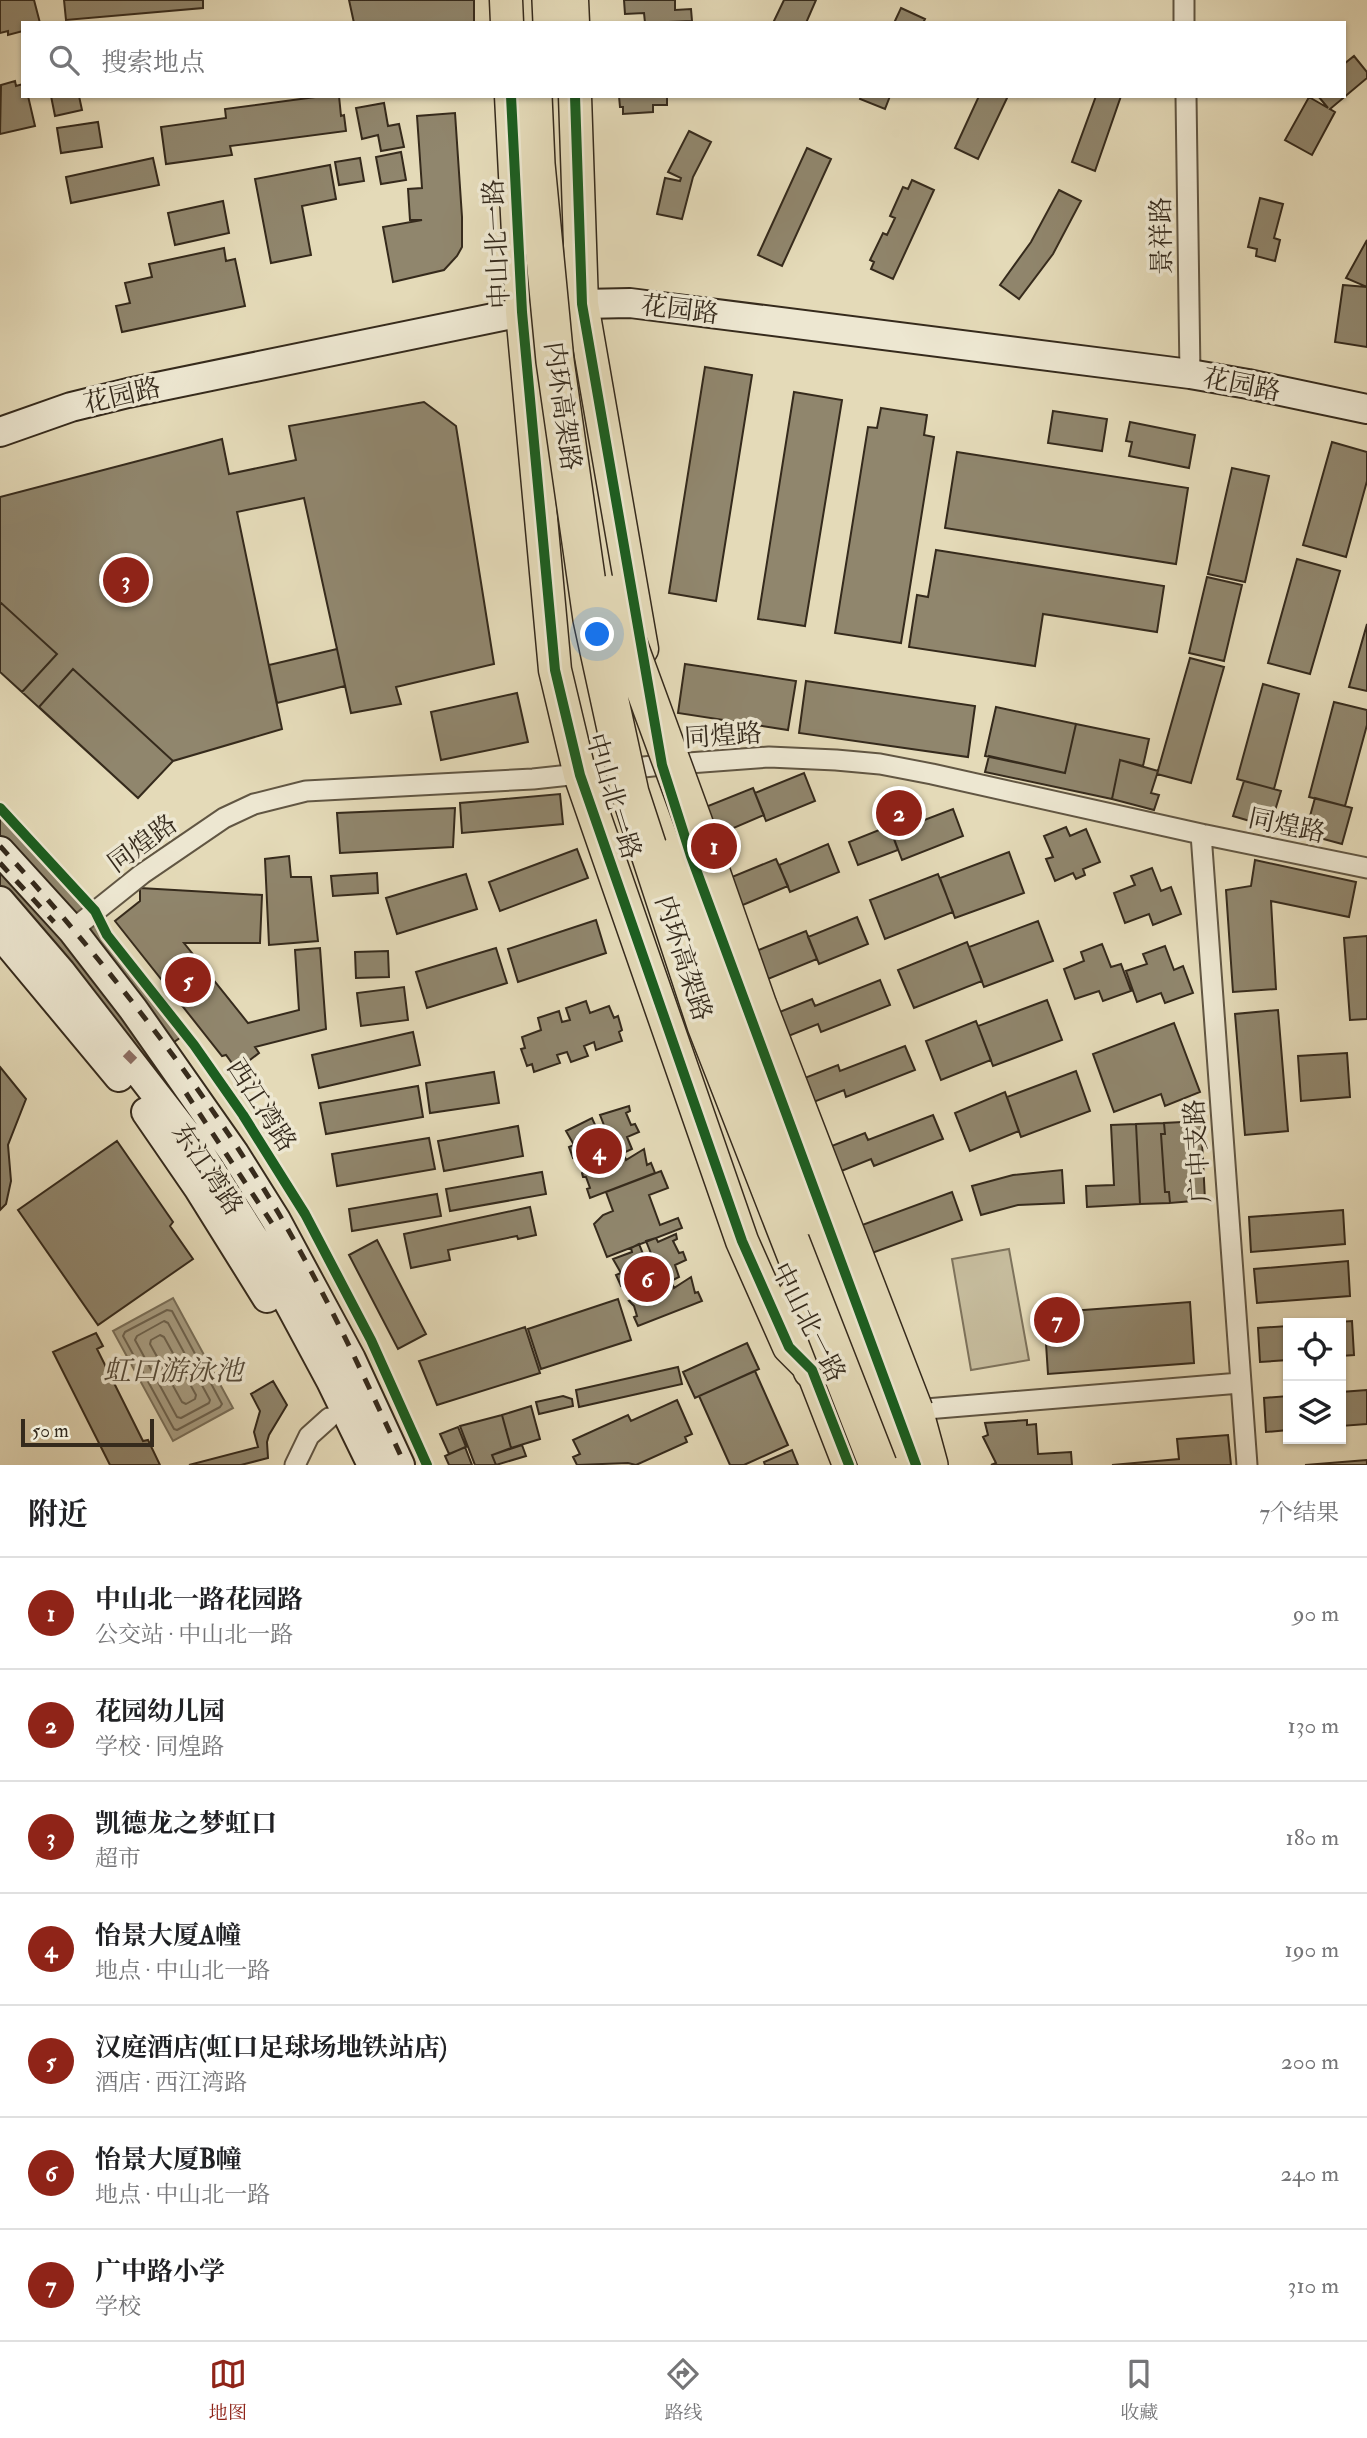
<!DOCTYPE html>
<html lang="zh">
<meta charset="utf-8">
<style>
:root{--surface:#fff;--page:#f6f6f6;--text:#202124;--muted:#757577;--line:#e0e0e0;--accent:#8f2418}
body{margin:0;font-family:"IM FELL Double Pica","Noto Serif SC",serif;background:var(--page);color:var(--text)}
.controls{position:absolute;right:21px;bottom:21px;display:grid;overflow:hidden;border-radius:0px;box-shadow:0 2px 5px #0004}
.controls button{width:63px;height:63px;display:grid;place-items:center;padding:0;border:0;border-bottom:2px solid var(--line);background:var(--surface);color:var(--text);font:35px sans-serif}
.scale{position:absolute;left:21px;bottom:18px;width:133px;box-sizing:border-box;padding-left:7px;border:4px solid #352a1c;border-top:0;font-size:19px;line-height:24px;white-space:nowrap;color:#352a1c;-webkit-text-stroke:5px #ede7d1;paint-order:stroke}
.you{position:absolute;left:598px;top:635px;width:24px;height:24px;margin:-18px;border:5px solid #fff;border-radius:50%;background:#1a73e8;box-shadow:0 0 0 10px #1a73e833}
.badge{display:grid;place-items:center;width:46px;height:46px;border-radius:50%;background:var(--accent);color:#fff;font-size:23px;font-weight:700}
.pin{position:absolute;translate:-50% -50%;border:4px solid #fff;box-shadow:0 2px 7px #0006}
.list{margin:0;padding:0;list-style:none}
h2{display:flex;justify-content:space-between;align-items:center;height:91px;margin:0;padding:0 28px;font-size:30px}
h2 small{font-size:23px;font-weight:400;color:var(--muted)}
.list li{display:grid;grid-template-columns:46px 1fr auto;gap:21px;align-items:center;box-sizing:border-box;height:112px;padding:0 28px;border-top:2px solid var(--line)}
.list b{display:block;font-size:26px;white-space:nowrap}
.list p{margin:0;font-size:23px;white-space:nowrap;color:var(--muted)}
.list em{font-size:23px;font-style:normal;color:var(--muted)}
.icon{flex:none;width:38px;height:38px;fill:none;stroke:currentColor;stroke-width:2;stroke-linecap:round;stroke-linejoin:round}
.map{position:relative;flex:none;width:1367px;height:1465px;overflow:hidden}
.search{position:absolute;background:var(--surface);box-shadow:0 2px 5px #0004;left:21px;right:21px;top:21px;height:77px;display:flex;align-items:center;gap:18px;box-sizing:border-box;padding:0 24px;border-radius:0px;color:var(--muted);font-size:26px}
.sheet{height:875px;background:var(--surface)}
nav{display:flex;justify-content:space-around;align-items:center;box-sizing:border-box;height:98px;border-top:2px solid var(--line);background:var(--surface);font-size:19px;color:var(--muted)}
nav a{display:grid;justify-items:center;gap:4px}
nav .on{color:var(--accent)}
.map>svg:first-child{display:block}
</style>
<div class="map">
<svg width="1367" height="1465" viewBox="0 0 1367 1465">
<rect width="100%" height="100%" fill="#e4dab8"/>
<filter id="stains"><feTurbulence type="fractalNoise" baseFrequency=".00286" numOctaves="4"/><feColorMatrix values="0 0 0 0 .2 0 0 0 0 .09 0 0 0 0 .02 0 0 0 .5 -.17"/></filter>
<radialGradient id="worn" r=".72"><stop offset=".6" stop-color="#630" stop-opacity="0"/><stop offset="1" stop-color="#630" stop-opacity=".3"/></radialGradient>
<path fill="#c6bc9d" stroke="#7e735c" stroke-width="2" d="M1009,1249L1029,1360L971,1370L952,1259Z"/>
<path fill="#a89e83" stroke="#7a705a" stroke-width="2" d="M173,1298L233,1408L173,1441L113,1331Z"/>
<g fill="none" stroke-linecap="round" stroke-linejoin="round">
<path stroke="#6e6450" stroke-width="2" d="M167,1310L172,1311L222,1404L220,1407L177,1430L174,1429L123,1336L125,1332Z
M164,1321L168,1323L210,1400L209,1403L181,1418L177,1417L135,1340L137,1336Z
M160,1335L164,1337L196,1395L195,1399L186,1404L182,1402L150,1344L151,1340Z"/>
</g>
<path fill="#90866d" stroke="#352a1c" stroke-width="2" d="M0,0H34L40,23H23V31L8,35V31L0,33Z
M64,0H203V8L66,20Z
M349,0H474V23H354Z
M624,0H675V10L691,9L692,21L645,23L644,13L625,14Z
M784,0H816L806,23H773Z
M901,8L925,19L923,23H894Z
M1354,56L1367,72V78L1330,109L1335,112L1312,155L1285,140L1309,97L1328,108L1318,96H1344V64Z
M15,81L16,86L23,84V96H28L35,126L0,134L1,85Z
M51,96H79L82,110L55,116Z
M323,96H339L341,116L344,115L346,131L230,146L232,155L166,164L161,127L226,118L225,109Z
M619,96H667V105H653V112L623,114V107H620Z
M861,96H890L885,109L860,99Z
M979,96H1008L978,159L955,148Z
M1096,96H1121L1095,171L1072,162Z
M384,103L388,126L399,124L404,147L381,151L378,135L362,139L356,108Z
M455,113L462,217V247L457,256L444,270L393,282L383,227L422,220H410L408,189L422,188L417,116Z
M98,122L102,147L61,153L57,128Z
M689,131L711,142L693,177L682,219L657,214L665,178L680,181L681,178L668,172Z
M807,148L831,159L782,266L758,255Z
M401,152L406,180L381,184L376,157Z
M153,158L159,185L71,203L66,177Z
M360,158L364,181L339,185L335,162Z
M330,165L336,199L302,206L311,255L271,263L255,179Z
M912,180L934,190L893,279L871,269L874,262L870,260L883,233L887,235L895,218L890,216L903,187L908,189Z
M1059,190L1081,201L1053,254L1019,299L1000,285L1031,242Z
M1260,198L1283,204L1274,238L1280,240L1275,261L1256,256L1257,249L1248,247Z
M223,201L229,233L175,245L168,213Z
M1367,240V287L1346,278Z
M224,248L226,261L235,259L245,306L122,332L116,306L130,303L125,283L152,277L149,264Z
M1343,285L1367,287V347L1335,342Z
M705,367L752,375L716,601L669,593Z
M794,392L842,400L805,626L758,619Z
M424,402L456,426L494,664L396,687L401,704L351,713L304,498L237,512L282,729L173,761L138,798L0,672V497L222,439L229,474L296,460L289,426Z
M881,408L927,415L924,435L934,437L901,643L835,633L868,427L877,428Z
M1053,411L1107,419L1102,451L1048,443Z
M1130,422L1195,435L1189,468L1129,456L1132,442L1126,441Z
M1332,442L1367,452V481L1346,557L1303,545Z
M957,452L1188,488L1176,564L945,528Z
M1232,468L1269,476L1245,582L1208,574Z
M936,550L1164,586L1157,632L1043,614L1035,666L909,647L917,595L928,597Z
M1297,559L1340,571L1310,674L1268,663Z
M1207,577L1242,585L1224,661L1189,653Z
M0,602L57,654L22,692L0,672Z
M1367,624V691L1349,687Z
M337,649L345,686L277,703L269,665Z
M1190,658L1224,667L1191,783L1157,774Z
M685,664L796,681L788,730L678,713Z
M73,669L173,761L138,798L39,707Z
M806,681L975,706L968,757L799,733Z
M1263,684L1299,694L1274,789L1237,779Z
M517,693L528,742L441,760L431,712Z
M1334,702L1367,710V725L1345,806L1309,797Z
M996,707L1076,724L1065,773L985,756Z
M1076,724L1149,739L1143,766L1120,760L1112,799L985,772L989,756L1065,773Z
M1120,760L1158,771L1151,793L1159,795L1154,810L1112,799Z
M804,773L815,801L766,821L755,793Z
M1244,781L1281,791L1270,827L1233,816Z
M753,788L764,815L715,836L703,808Z
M560,794L563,824L462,833L460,803Z
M1315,798L1352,808L1342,844L1305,834Z
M455,808L453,847L340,853L337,813Z
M953,809L963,836L902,860L887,820L909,812L914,824Z
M0,813L65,882L125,951L188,1032L138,1068L0,897Z
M889,826L898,850L858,865L849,842Z
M1066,827L1070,836L1086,829L1100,862L1083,869L1085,875L1076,879L1073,873L1055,881L1046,859L1053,857L1044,836Z
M828,844L839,872L790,892L779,865Z
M577,849L588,878L500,911L489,882Z
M1009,852L1024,893L955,918L940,878Z
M289,856L291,877H311L318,941L269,945L265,859Z
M776,859L788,886L738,907L727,879Z
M1255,860L1356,882L1349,917L1271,901L1276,989L1233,992L1226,890L1251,886Z
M1152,868L1161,891L1171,887L1181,914L1153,925L1149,914L1125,923L1114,893L1135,885L1131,876Z
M377,873L378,893L333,896L331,876Z
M466,874L477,909L397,934L386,898Z
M938,874L953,912L885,939L870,900Z
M140,888L262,895L260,943H184L248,1023L299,1010L295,950L320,948L326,1029L255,1047L259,1053L237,1070L226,1055L222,1056L115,921L140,901Z
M857,917L868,944L819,964L808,937Z
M596,920L606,953L518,982L508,949Z
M1038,921L1053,961L984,987L969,947Z
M806,931L817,959L768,979L756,951Z
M1367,936V1019L1350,1020L1344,938Z
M967,942L982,981L914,1008L898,970Z
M1102,944L1111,967L1121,964L1131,991L1103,1001L1099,991L1075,999L1064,969L1084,961L1081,952Z
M1165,946L1174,970L1183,966L1193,993L1165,1003L1161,993L1137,1002L1126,971L1147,964L1143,954Z
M496,948L507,983L427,1008L416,972Z
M388,951L389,977L356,978L355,952Z
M880,980L890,1005L821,1032L818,1024L786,1037L777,1013L812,999L815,1006Z
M404,987L408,1020L361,1026L357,993Z
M1047,1000L1062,1040L993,1066L978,1026Z
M586,1001L590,1013L609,1006L614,1018L618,1016L622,1030L619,1032L622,1041L596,1050L594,1042L584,1046L588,1056L571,1062L567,1052L557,1055L560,1063L534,1072L532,1064L527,1066L521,1049L525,1048L522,1037L541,1030L538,1018L559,1011L562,1022L570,1020L566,1008Z
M1278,1010L1288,1131L1245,1135L1235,1014Z
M976,1021L991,1060L941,1080L926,1041Z
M1174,1023L1200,1092L1165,1106L1161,1094L1114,1112L1093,1054Z
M413,1032L420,1065L319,1088L312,1055Z
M905,1046L915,1070L846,1097L844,1090L811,1103L802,1079L838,1065L840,1071Z
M1347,1053L1350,1097L1301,1101L1298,1056Z
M0,1067L26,1099L8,1145L11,1181L6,1204L0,1210Z
M1076,1071L1090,1111L1021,1137L1007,1097Z
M494,1072L499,1103L430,1113L426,1083Z
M418,1086L423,1117L326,1134L320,1103Z
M1005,1092L1019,1131L970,1151L955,1113Z
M629,1106L630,1111L626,1113L631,1125L635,1124L639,1132L627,1137L632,1149L623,1153L626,1160L644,1149L647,1165L651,1163L655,1173L590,1198L587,1189L590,1188L586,1177H583L582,1173L592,1169L594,1173L603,1169L600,1162L592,1165L587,1153L573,1158L569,1147L574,1145L566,1131L592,1118L600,1136L607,1133L600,1115Z
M933,1115L943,1139L874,1166L871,1159L839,1172L829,1147L865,1133L868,1140Z
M1201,1121L1205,1200L1170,1203L1169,1192H1165L1161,1134H1165L1164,1123Z
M1164,1123L1165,1134H1161L1165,1192H1169L1170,1203L1140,1204L1136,1124Z
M1136,1124L1140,1204L1087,1207L1086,1186L1114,1185L1111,1125Z
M518,1126L523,1156L444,1171L438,1141Z
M429,1138L435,1169L337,1186L332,1154Z
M117,1141L173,1222L170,1226L193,1259L98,1325L18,1210Z
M1062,1170L1064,1203L1018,1205L981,1215L972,1186L1013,1175Z
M661,1171L668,1188L649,1195L660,1225L678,1218L682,1228L607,1257L594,1224L603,1215L613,1211L606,1192Z
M542,1172L546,1194L450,1211L446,1189Z
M952,1192L962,1220L872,1253L862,1225Z
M437,1194L441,1216L352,1231L349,1209Z
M530,1207L536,1235L518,1239L517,1236L448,1250L450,1260L411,1268L404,1234Z
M1343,1210L1345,1244L1251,1252L1249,1217Z
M676,1234L677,1239L673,1241L679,1253L683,1252L686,1260L675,1265L679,1277L671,1281L674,1288L691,1277L695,1293L698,1292L702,1301L638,1326L634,1317L637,1316L634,1306L629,1301L640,1297L641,1301L650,1297L648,1290L639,1293L634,1281L621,1286L616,1275L621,1273L613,1259L632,1252L631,1248L639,1244L647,1264L654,1261L646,1241L656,1238L658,1242Z
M377,1240L426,1334L398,1349L349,1255Z
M1348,1261L1350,1296L1257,1303L1254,1269Z
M618,1299L631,1340L541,1369L528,1329Z
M1190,1302L1194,1363L1048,1374L1044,1313Z
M1352,1321L1354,1355L1341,1356V1323H1324Z
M1288,1326V1360L1260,1362L1258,1328Z
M525,1327L540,1373L437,1405L419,1361Z
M96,1333L103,1346L97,1349L143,1441L148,1440L160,1465H110L53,1352Z
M747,1343L759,1369L695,1398L683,1372Z
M678,1367L682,1384L579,1407L576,1390Z
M755,1371L788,1445L744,1465H730L699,1396Z
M273,1381L287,1405L269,1435L267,1442L268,1458L241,1465H189L258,1447L254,1432L260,1411L251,1394Z
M1367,1390V1424L1341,1426V1392Z
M563,1396L572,1399L573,1406L539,1414L536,1402Z
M1288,1396V1430L1266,1432L1264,1398Z
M677,1400L692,1434L685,1437L687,1442L636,1465L628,1463L577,1465L573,1457L580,1454L573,1440L628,1415L631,1421Z
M531,1406L540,1439L511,1448L502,1415Z
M502,1415L511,1448L492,1455L496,1465H475L460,1426Z
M1027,1420V1425L1036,1424L1038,1454L1071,1452L1072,1465H991L996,1463L983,1437L988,1435L985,1423Z
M458,1427L466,1447L449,1454L440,1434Z
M1228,1435L1231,1465H1112L1179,1459L1177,1439Z
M522,1445L526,1456L496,1465L492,1455Z
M465,1447L472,1465H449L445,1456Z
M792,1450L798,1465H765L764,1462Z
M1367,1460V1465H1305Z"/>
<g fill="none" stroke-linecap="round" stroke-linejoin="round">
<g stroke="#615643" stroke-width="23">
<path id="street" d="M1184,0V23
M1186,96L1190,374
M1201,834L1247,1465
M72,930L142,874L224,818L254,804L306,791L533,779L662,765L769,757L836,760L880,764L932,774L1201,834L1367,868
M914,1410L1240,1383
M295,1465L309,1436L329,1418"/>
</g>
<g stroke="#352a1c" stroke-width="32">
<path id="secondary" d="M0,432L71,407L128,393L522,312L582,304L630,303L1190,374L1248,384L1367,409
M0,851L72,930L133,1009L234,1153L276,1220L311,1285L351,1359L400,1465
M0,901L61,972L195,1145L255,1240L331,1381L372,1465
M0,934L119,1077
M146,1112L199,1189L267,1298"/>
</g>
<g stroke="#352a1c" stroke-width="35">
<path id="primary" d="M506,0L507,23
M572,0L573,23
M511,96L522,312L555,670L580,775L742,1241L789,1347L812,1370L849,1465
M575,96L582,304L642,649"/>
</g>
<g stroke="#352a1c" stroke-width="40">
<path id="highway" d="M551,0L552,23
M796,1297L812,1370
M914,1410L929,1465"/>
</g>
<use href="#street" stroke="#ede7d1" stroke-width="19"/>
<use href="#secondary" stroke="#ede7d1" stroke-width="28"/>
<use href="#primary" stroke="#e4dab8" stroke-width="32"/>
<use href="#highway" stroke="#e4dab8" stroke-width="37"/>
<path stroke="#352a1c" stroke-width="5" stroke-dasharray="12 12" stroke-linecap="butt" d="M0,846C102,958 201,1083 279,1214C326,1294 366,1380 405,1465
M0,863L54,922
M186,1093L275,1228"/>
<g stroke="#352a1c" stroke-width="40" stroke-linecap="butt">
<path id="highway-bridge" d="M533,96L536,164L555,361L592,619L630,793L706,1025L878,1465
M610,594L696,829L758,1006L914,1410
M677,855L806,1216"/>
</g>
<use href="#highway-bridge" stroke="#e4dab8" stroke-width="37"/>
<path stroke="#8d6e63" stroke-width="9" stroke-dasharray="18 9" stroke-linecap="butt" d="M126,1053L134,1061"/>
<g stroke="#ede7d1" stroke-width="15">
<path id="cycleway" d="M511,96L522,312L555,670L580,775L742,1241L789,1347L812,1370L849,1465
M575,96L582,304L662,765L691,856L916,1465
M0,808L95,911L107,935L194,1045L243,1115L305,1214L371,1340L427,1465"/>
</g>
<use href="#cycleway" stroke="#1b5e20" stroke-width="10"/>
</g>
<g text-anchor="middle" stroke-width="7" stroke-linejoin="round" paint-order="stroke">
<g font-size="26" fill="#352a1c" stroke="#ede7d1">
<text transform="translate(1161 236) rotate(-91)" y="9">景祥路</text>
<text transform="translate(496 244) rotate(-93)" y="9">中山北一路</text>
<text transform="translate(680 309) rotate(7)" y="9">花园路</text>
<text transform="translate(1242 384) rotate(11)" y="9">花园路</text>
<text transform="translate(122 395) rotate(-13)" y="9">花园路</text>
<text transform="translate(563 406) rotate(82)" y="9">内环高架路</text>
<text transform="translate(723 735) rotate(-4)" y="9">同煌路</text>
<text transform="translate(614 796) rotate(73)" y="9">中山北一路</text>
<text transform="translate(1287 825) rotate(12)" y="9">同煌路</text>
<text transform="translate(142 843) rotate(-36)" y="9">同煌路</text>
<text transform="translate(684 958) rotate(72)" y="9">内环高架路</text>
<text transform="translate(262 1105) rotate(57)" y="9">西江湾路</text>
<text transform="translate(1197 1151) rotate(-94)" y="9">广中支路</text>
<text transform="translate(208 1169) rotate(56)" y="9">东江湾路</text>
<text transform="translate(809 1322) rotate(63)" y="9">中山北一路</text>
</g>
<g font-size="28" font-style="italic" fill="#584d3b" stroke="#ede7d1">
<text x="173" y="1380">虹口游泳池</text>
</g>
</g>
<rect width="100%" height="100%" filter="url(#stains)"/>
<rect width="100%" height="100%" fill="url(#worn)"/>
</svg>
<div class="controls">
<button><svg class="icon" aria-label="locate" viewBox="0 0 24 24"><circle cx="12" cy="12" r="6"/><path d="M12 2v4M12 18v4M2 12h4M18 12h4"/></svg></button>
<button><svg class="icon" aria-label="layers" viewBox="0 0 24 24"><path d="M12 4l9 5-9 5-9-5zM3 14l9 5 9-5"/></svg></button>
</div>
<div class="scale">50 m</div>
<div class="you"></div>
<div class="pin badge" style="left:714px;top:846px">1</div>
<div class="pin badge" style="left:899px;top:813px">2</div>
<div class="pin badge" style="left:126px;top:580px">3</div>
<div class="pin badge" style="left:599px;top:1151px">4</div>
<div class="pin badge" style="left:188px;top:980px">5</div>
<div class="pin badge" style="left:647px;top:1279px">6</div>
<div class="pin badge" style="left:1057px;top:1320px">7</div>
<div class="search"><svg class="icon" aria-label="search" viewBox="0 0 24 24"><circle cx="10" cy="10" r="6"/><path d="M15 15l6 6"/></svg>搜索地点</div>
</div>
<section class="sheet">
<h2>附近<small>7个结果</small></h2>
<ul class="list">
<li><span class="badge">1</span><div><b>中山北一路花园路</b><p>公交站 · 中山北一路</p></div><em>90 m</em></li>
<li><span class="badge">2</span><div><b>花园幼儿园</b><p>学校 · 同煌路</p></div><em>130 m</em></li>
<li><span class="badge">3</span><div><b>凯德龙之梦虹口</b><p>超市</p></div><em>180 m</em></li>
<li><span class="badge">4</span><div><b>怡景大厦A幢</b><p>地点 · 中山北一路</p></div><em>190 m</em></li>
<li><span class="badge">5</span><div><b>汉庭酒店(虹口足球场地铁站店)</b><p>酒店 · 西江湾路</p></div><em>200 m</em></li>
<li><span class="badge">6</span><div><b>怡景大厦B幢</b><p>地点 · 中山北一路</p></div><em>240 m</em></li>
<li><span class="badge">7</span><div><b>广中路小学</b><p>学校</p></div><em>310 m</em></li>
</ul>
</section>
<nav>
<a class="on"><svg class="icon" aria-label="map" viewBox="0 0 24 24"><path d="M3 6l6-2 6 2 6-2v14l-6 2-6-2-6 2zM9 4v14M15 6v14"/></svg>地图</a>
<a><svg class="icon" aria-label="directions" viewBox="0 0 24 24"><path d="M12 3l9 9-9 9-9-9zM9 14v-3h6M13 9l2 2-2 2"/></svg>路线</a>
<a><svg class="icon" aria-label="saved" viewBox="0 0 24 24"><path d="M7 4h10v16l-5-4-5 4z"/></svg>收藏</a>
</nav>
